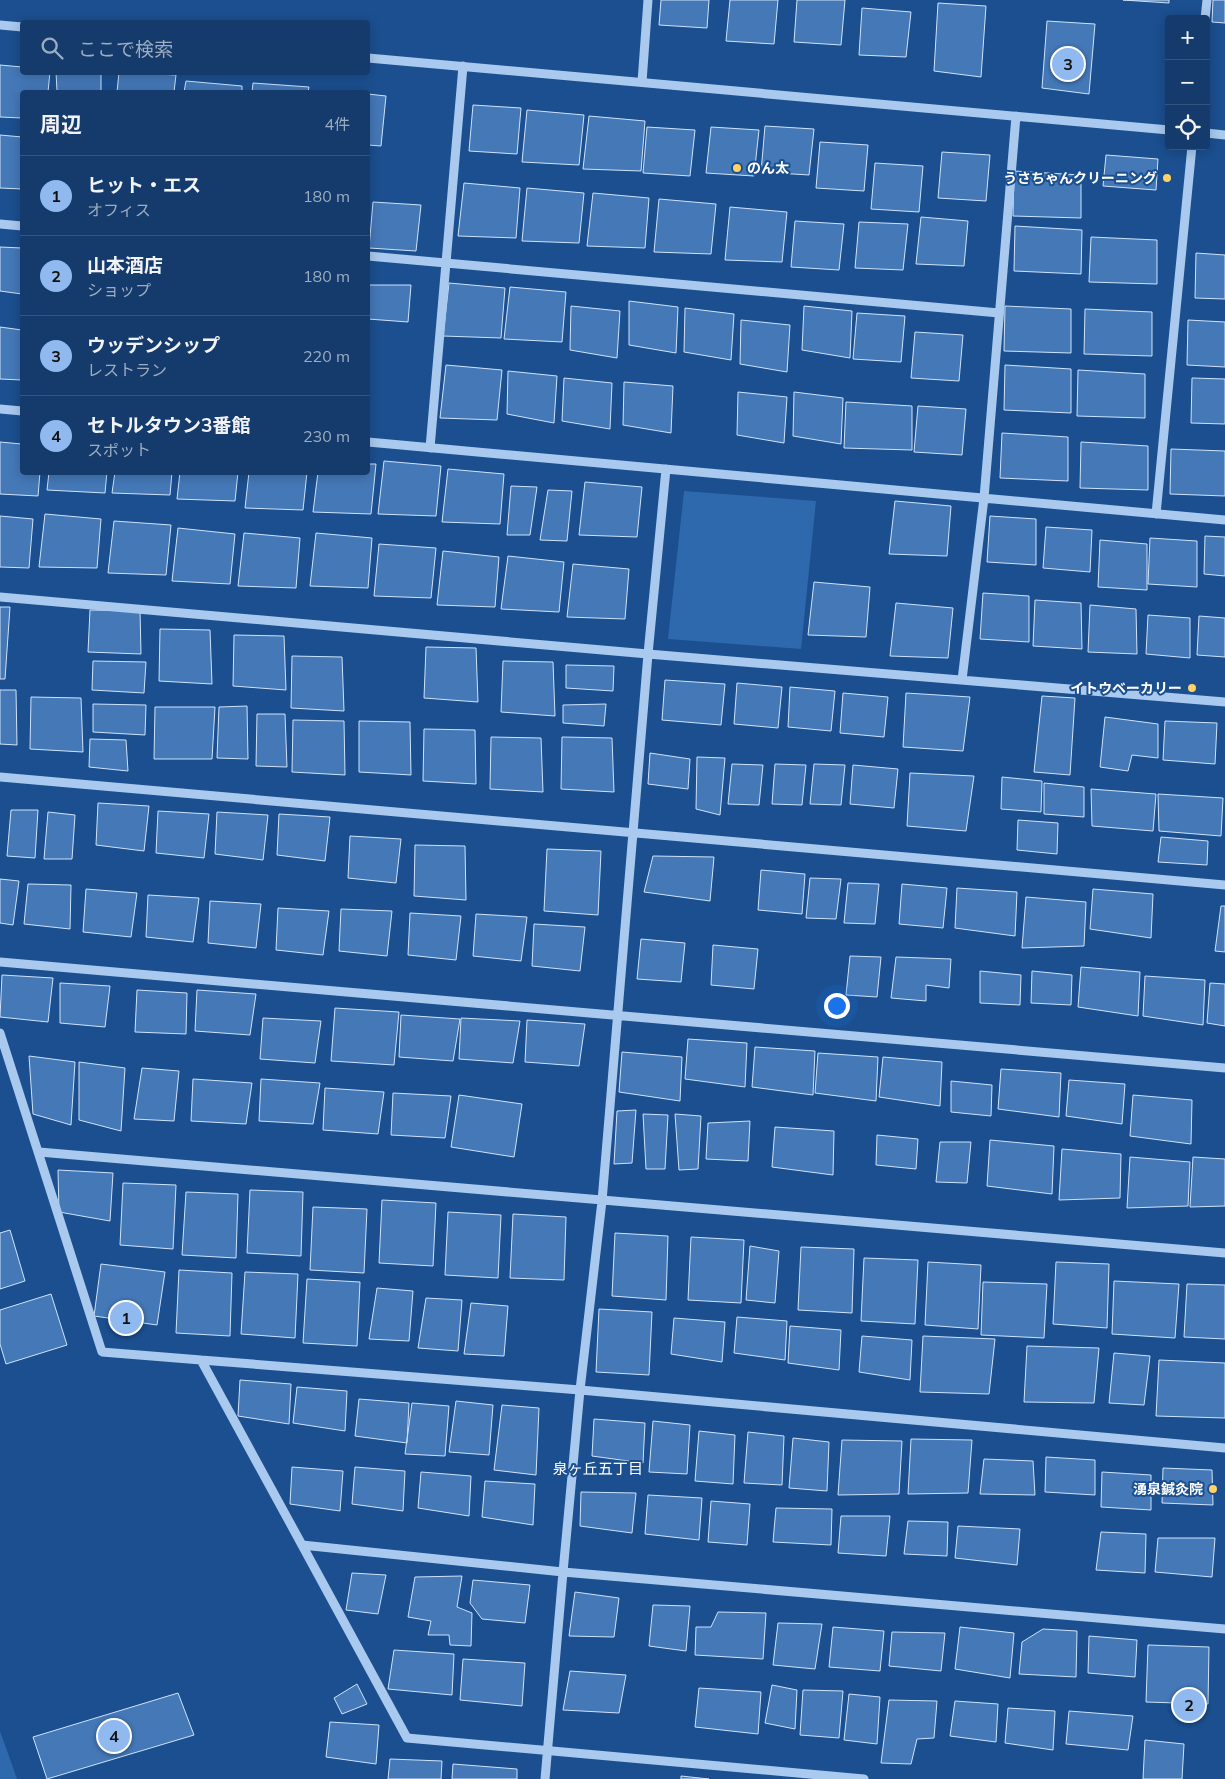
<!DOCTYPE html>
<html lang="ja">
<meta charset="utf-8">
<style>
:root{--surface:#143b6b;--page:#1d4271;--text:#f1f3f6;--muted:#9dadc1;--line:#33557e;--accent:#90b9f0}
body{margin:0;font-family:Mulish,"Noto Sans JP",sans-serif;background:var(--page);color:var(--text)}
.controls{position:absolute;right:15px;top:15px;display:grid;overflow:hidden;border-radius:5px;box-shadow:0 2px 12px #0003}
.controls button{width:45px;height:45px;display:grid;place-items:center;padding:0;border:0;border-bottom:1px solid var(--line);background:var(--surface);color:var(--text);font:25px sans-serif}
.you{position:absolute;left:836px;top:1005px;width:18px;height:18px;margin:-12px;border:4px solid #fff;border-radius:50%;background:#1a73e8;box-shadow:0 0 0 8px #1a73e833}
.badge{display:grid;place-items:center;width:32px;height:32px;border-radius:50%;background:var(--accent);color:#111;font-size:16px;font-weight:700}
.pin{position:absolute;translate:-50% -50%;border:2px solid #fff;box-shadow:0 1px 5px #0006}
.list{margin:0;padding:0;list-style:none}
h2{display:flex;justify-content:space-between;align-items:center;height:65px;margin:0;padding:0 20px;font-size:21px}
h2 small{font-size:16px;font-weight:400;color:var(--muted)}
.list li{display:grid;grid-template-columns:32px 1fr auto;gap:15px;align-items:center;box-sizing:border-box;height:80px;padding:0 20px;border-top:1px solid var(--line)}
.list b{display:block;font-size:19px;white-space:nowrap}
.list p{margin:0;font-size:16px;white-space:nowrap;color:var(--muted)}
.list em{font-size:16px;font-style:normal;color:var(--muted)}
.icon{flex:none;width:28px;height:28px;fill:none;stroke:currentColor;stroke-width:2;stroke-linecap:round;stroke-linejoin:round}
.map{position:relative;flex:none;width:1225px;height:1779px;overflow:hidden}
.search{position:absolute;background:var(--surface);box-shadow:0 2px 12px #0003;left:20px;top:20px;width:350px;height:55px;display:flex;align-items:center;gap:12px;box-sizing:border-box;padding:0 18px;border-radius:5px;color:var(--muted);font-size:19px}
.panel{position:absolute;background:var(--surface);box-shadow:0 2px 12px #0003;left:20px;top:90px;width:350px;height:385px;border-radius:5px}
.map>svg:first-child{display:block}
</style>
<div class="map">
<svg width="1225" height="1779" viewBox="0 0 1225 1779">
<rect width="100%" height="100%" fill="#1b4f8f"/>
<path fill="#2e69ad" d="M684,491L816,501L801,649L668,639Z
M0,1731L17,1779H0Z"/>
<path fill="#4478b7" stroke="#cfe3fa" d="M661,0H709L707,28L659,25Z
M730,0H778L774,44L726,41Z
M797,0H845L841,45L794,42Z
M1123,0H1169V3Z
M1213,0H1225V23L1212,22Z
M938,3L986,6L981,77L934,71Z
M862,8L911,12L906,57L859,55Z
M1047,21L1095,24L1089,94L1042,88Z
M0,65L22,67V72H50L48,92H22V118L0,117Z
M56,72H101V92L57,91Z
M119,72L176,75L174,92H117Z
M186,81L242,86V92H184Z
M253,83L309,87L308,92H252Z
M368,94L386,96L381,146L368,145Z
M473,105L521,108L517,154L469,151Z
M527,110L584,115L579,165L522,162Z
M589,116L645,121L641,171L583,169Z
M765,126L814,129L809,175L761,172Z
M647,127L695,130L690,176L643,173Z
M711,127L759,130L754,176L706,173Z
M0,135L22,137V189L0,188Z
M820,142L868,145L864,191L816,188Z
M942,152L990,155L986,201L938,198Z
M1106,155L1158,159L1156,190L1103,186Z
M875,163L923,166L919,212L871,209Z
M1014,171L1081,175V218L1013,216Z
M464,183L520,188L516,238L458,236Z
M527,188L584,193L579,243L522,241Z
M593,193L649,198L645,248L587,246Z
M659,199L716,204L711,254L654,252Z
M373,202L421,205L416,251L369,248Z
M730,207L787,212L782,262L725,260Z
M921,217L968,221L964,266L916,264Z
M795,221L844,224L839,270L791,267Z
M859,222L908,224L903,270L855,268Z
M1015,226L1082,230L1081,274L1014,271Z
M1091,237L1157,240V284L1089,282Z
M0,247L22,248V294L0,291Z
M1196,253L1225,255V299L1195,298Z
M449,283L505,288L501,338L443,336Z
M369,285H411L408,322L368,319Z
M510,287L566,292L562,342L504,339Z
M629,301L678,307L676,353L629,345Z
M571,306L620,311L617,358L570,350Z
M804,306L852,311L850,358L802,350Z
M1005,306L1071,309V353L1004,351Z
M685,308L734,314L731,360L684,352Z
M1085,309L1152,312V356L1084,354Z
M857,313L905,316L901,362L853,359Z
M741,320L790,325L787,372L740,364Z
M1188,320L1225,322V367L1187,365Z
M0,327L22,330V380L0,379Z
M915,332L963,335L959,381L911,378Z
M446,365L502,370L497,420L440,418Z
M1005,365L1071,369V413L1004,410Z
M1078,370L1145,374V418L1077,416Z
M508,371L557,376L554,423L507,414Z
M564,378L612,383L610,429L562,421Z
M1192,378L1225,379V424L1191,423Z
M624,382L673,386L671,433L623,425Z
M738,392L787,397L784,443L737,435Z
M794,392L843,398L841,444L793,436Z
M846,402L912,406V450L844,448Z
M918,406L966,409L962,455L914,452Z
M1002,433L1068,437V481L1000,478Z
M0,442L22,444V472H40L38,496L0,494Z
M1081,442L1148,446V490L1080,488Z
M1171,449L1225,451V496L1170,494Z
M384,461L441,466L436,516L378,514Z
M368,464H376L371,514L313,512L318,472H368Z
M448,469L504,474L500,524L442,522Z
M49,472H107L105,493L47,490Z
M115,472H172L170,495L112,493Z
M180,472H238L235,501L177,499Z
M249,472H307L303,510L245,508Z
M585,482L642,487L637,537L579,535Z
M511,486L537,487L530,535H507Z
M548,490L572,491L567,541L540,540Z
M895,501L951,506L947,556L889,554Z
M45,514L101,519L97,568L39,567Z
M0,516L33,519L29,568L0,567Z
M990,516L1036,519V565L987,562Z
M114,521L171,525L166,575L108,573Z
M1046,527L1092,530L1090,572L1043,568Z
M178,528L235,534L230,584L172,581Z
M244,533L300,538L296,588L238,586Z
M316,533L372,538L368,588L310,586Z
M1205,536L1225,537V576L1204,574Z
M1150,538L1197,541V587L1148,584Z
M1100,540L1147,544V590L1098,587Z
M379,544L436,548L431,598L374,596Z
M443,551L499,557L495,607L437,605Z
M508,556L564,562L559,612L501,609Z
M573,564L629,569L625,619L567,617Z
M814,582L870,587L866,637L808,635Z
M983,593L1029,596V642L980,639Z
M1035,600L1081,603L1082,649L1033,646Z
M896,603L953,608L948,658L890,656Z
M1090,605L1136,609L1137,654L1088,652Z
M0,607H10L5,679H0Z
M90,610L140,611L141,654L88,652Z
M1148,615L1190,618V658L1146,654Z
M1199,616L1225,618V657L1197,655Z
M160,629L210,630L212,684L159,681Z
M234,635L284,636L286,690L233,686Z
M426,647L476,648L478,702L424,698Z
M292,656L342,657L344,711L291,708Z
M93,661L146,662L144,693L92,690Z
M503,661L553,662L555,716L501,712Z
M566,665L614,666L613,691L566,688Z
M665,680L725,684L721,725L662,720Z
M737,683L782,687L778,728L734,724Z
M790,687L835,691L831,731L788,727Z
M0,690H16L17,745L0,744Z
M843,693L888,697L884,737L840,733Z
M906,693L970,697L963,751L903,747Z
M1042,696L1075,698L1070,775L1034,772Z
M31,697L81,698L83,752L30,749Z
M93,704L146,705L145,735L93,732Z
M606,704L604,726L563,723V705Z
M247,706L248,759L217,758L219,707Z
M155,707H215L212,759H154Z
M257,714H285L287,767L256,766Z
M1105,717L1158,724V758L1132,755L1128,771L1100,767Z
M293,720L344,721L345,775L292,772Z
M359,721L410,722L411,775L359,772Z
M1165,721L1217,723L1215,764L1163,760Z
M424,729L475,730L476,784L423,781Z
M491,737L541,738L543,792L490,789Z
M562,737L612,738L614,792L561,789Z
M90,739L126,740L128,771L89,767Z
M650,753L690,759L688,789L648,784Z
M697,757L725,758L720,815L696,809Z
M732,764L763,765L759,805L728,804Z
M775,764L806,765L802,805L772,804Z
M814,764L845,765L841,805L810,804Z
M853,765L898,769L894,808L850,804Z
M910,773L974,776L966,831L907,826Z
M1002,777L1042,781L1041,812L1001,809Z
M1044,783L1084,787V817L1044,814Z
M1091,789L1156,794L1153,831L1092,826Z
M1158,794L1223,798L1221,836L1159,831Z
M98,803L149,806L144,851L96,845Z
M11,810H38L35,858L7,856Z
M158,811L209,814L204,858L156,853Z
M48,812L75,815L72,859H44Z
M217,812L268,815L263,860L215,854Z
M279,814L330,817L325,861L277,855Z
M1018,820L1058,823L1057,854L1017,850Z
M350,836L401,839L396,883L348,878Z
M1161,837L1208,841L1207,865L1158,862Z
M415,845L465,846L466,900L414,896Z
M547,849L601,851L598,915L544,911Z
M653,856L714,857L710,901L644,892Z
M761,870L805,874L802,914L758,910Z
M810,878L841,879L836,919L806,918Z
M0,879L19,881L13,925L0,923Z
M848,883L879,884L875,924L844,923Z
M28,884L71,885L70,929L24,924Z
M902,884L947,888L943,928L899,924Z
M957,888L1017,892L1015,936L955,928Z
M86,889L137,893L131,937L83,932Z
M1093,889L1153,894L1151,938L1090,929Z
M148,895L199,898L193,942L146,937Z
M1026,897L1086,902L1084,946L1022,948Z
M210,901L261,904L256,948L208,943Z
M1221,906H1225V952L1215,951Z
M278,908L329,911L323,955L276,950Z
M341,909L392,911L387,956L339,951Z
M410,913L461,916L456,960L408,955Z
M476,914L527,917L521,961L473,956Z
M534,924L585,927L580,971L532,966Z
M641,939L685,943L681,982L637,979Z
M713,945L758,949L754,989L711,985Z
M850,956L881,957L877,997L846,995Z
M896,957L951,959L949,988L926,985V1001L891,998Z
M1081,967L1140,972L1138,1016L1078,1007Z
M980,971L1021,975L1020,1005L980,1003Z
M1032,971L1072,975L1071,1005L1031,1003Z
M2,975L53,978L48,1022L0,1017Z
M1145,976L1205,980L1203,1025L1143,1016Z
M60,983L110,986L105,1027L60,1023Z
M1210,983L1225,984V1026L1207,1023Z
M137,990L187,993L186,1034L135,1032Z
M197,990L256,994L250,1035L195,1031Z
M335,1008L399,1012L394,1065L331,1061Z
M401,1015L460,1019L453,1061L399,1057Z
M263,1018L321,1021L315,1063L260,1059Z
M461,1018L520,1021L513,1063L459,1059Z
M527,1020L585,1024L579,1066L525,1062Z
M688,1039L747,1043L745,1087L685,1079Z
M755,1047L815,1051L813,1095L752,1087Z
M622,1052L682,1057L680,1101L619,1092Z
M818,1053L878,1057L876,1101L815,1093Z
M29,1056L75,1062L71,1125L33,1114Z
M883,1057L942,1062L940,1106L879,1097Z
M79,1062L125,1068L121,1131L79,1120Z
M142,1068L179,1071L174,1121L134,1119Z
M1001,1069L1061,1073L1059,1117L998,1109Z
M193,1079L252,1083L246,1124L191,1121Z
M261,1079L320,1083L313,1124L259,1121Z
M1069,1080L1125,1084L1122,1124L1066,1116Z
M951,1081L992,1085L991,1116L951,1112Z
M325,1088L384,1092L378,1134L323,1130Z
M393,1093L451,1096L445,1138L391,1135Z
M459,1095L522,1104L514,1157L451,1147Z
M1133,1095L1192,1100L1191,1144L1130,1136Z
M636,1110L632,1163L614,1164L617,1111Z
M643,1114L668,1115L665,1169H646Z
M675,1114L701,1116L698,1169L679,1170Z
M750,1121L748,1161L706,1159L708,1123Z
M775,1127L834,1131L833,1175L772,1167Z
M877,1135L918,1139L916,1169L876,1165Z
M990,1140L1054,1146L1052,1194L987,1186Z
M940,1142H971L967,1183L936,1182Z
M1062,1149L1121,1154L1120,1198L1059,1200Z
M1130,1157L1190,1162L1188,1206L1127,1208Z
M1193,1157L1225,1159V1206L1190,1207Z
M58,1170L113,1173L110,1221L59,1212Z
M123,1183L176,1185L173,1249L120,1245Z
M250,1190L303,1192L301,1256L247,1253Z
M186,1192L238,1194L236,1258L182,1255Z
M382,1200L436,1203L433,1266L379,1263Z
M313,1207L367,1209L364,1273L310,1270Z
M448,1212L501,1215L498,1278L445,1275Z
M513,1214L566,1217L564,1280L510,1278Z
M10,1230L25,1281L0,1289V1233Z
M615,1233L668,1236L666,1300L612,1296Z
M691,1237L744,1240L741,1303L688,1300Z
M750,1246L779,1251L775,1303L746,1300Z
M801,1247L854,1249L852,1313L798,1310Z
M864,1258L918,1260L915,1324L861,1321Z
M928,1262L981,1265L978,1329L925,1325Z
M1056,1262L1109,1264L1107,1328L1053,1324Z
M101,1264L165,1272L157,1325L94,1316Z
M179,1270L232,1273L230,1336L176,1333Z
M245,1272L298,1274L295,1338L241,1334Z
M307,1279L360,1282L357,1346L303,1343Z
M1114,1281L1179,1284L1175,1338L1112,1334Z
M983,1282L1047,1284L1044,1338L981,1335Z
M1187,1284L1225,1285V1339L1184,1337Z
M377,1288L413,1291L409,1341L369,1339Z
M51,1294L67,1345L6,1364L0,1344V1310Z
M426,1298L462,1300L458,1351L418,1348Z
M471,1303L508,1306L504,1356L464,1354Z
M599,1309L652,1312L649,1375L596,1372Z
M737,1317L787,1321L785,1360L734,1353Z
M674,1318L725,1322L722,1362L671,1354Z
M790,1326L841,1330L839,1370L788,1363Z
M862,1336L912,1340L910,1380L859,1372Z
M923,1336L995,1339L989,1394L920,1392Z
M1027,1346L1099,1348L1094,1403L1024,1402Z
M1114,1353L1150,1356L1144,1405L1109,1403Z
M1159,1360L1225,1363V1418L1156,1416Z
M240,1380L291,1384L289,1424L238,1416Z
M297,1387L347,1391L345,1431L293,1423Z
M359,1399L409,1403L407,1443L355,1436Z
M456,1401L493,1405L489,1455L449,1452Z
M412,1403L449,1406L445,1456L405,1454Z
M502,1405L539,1408L536,1475L494,1470Z
M594,1419L645,1423L643,1463L592,1456Z
M653,1421L690,1425L687,1474L649,1472Z
M699,1431L735,1435L733,1484L695,1481Z
M748,1432L784,1436L782,1485L744,1483Z
M793,1438L829,1442L827,1491L789,1488Z
M911,1439L972,1440L968,1493L908,1494Z
M842,1440L902,1441L899,1494L838,1495Z
M1046,1457L1095,1460V1495L1045,1492Z
M984,1459L1033,1461L1035,1495L980,1494Z
M292,1467L343,1471L340,1511L290,1504Z
M355,1467L405,1471L403,1511L352,1504Z
M1163,1468L1212,1470L1213,1505L1162,1503Z
M421,1472L471,1476L469,1516L418,1508Z
M1102,1472L1151,1475V1510L1101,1507Z
M485,1481L535,1484L533,1525L482,1517Z
M581,1492L636,1493L632,1533L580,1526Z
M648,1495L702,1498L699,1540L645,1534Z
M711,1501L750,1504L747,1545L708,1542Z
M776,1508L832,1509L831,1545L773,1542Z
M841,1516H890L886,1556L838,1553Z
M908,1521L948,1522L947,1556L904,1554Z
M958,1526L1020,1529L1017,1565L955,1558Z
M1101,1532L1146,1534L1145,1573L1096,1570Z
M1158,1538H1215L1212,1577L1155,1572Z
M352,1573L386,1575L378,1614L346,1610Z
M462,1576L457,1607L472,1613L471,1646L450,1645L449,1635H428L431,1621L408,1617L415,1577Z
M473,1580L530,1585L525,1623L482,1619L470,1603Z
M575,1592L619,1598L614,1637L569,1636Z
M653,1605L690,1606L686,1651L649,1646Z
M718,1612L766,1613L763,1659L695,1655L696,1627H711Z
M778,1623L822,1624L815,1669L773,1665Z
M833,1627L884,1631L880,1671L829,1667Z
M960,1627L1014,1633L1010,1678L955,1669Z
M1043,1629L1077,1631L1076,1677L1019,1674L1022,1642Z
M892,1632L945,1633L941,1671L889,1666Z
M1089,1636L1137,1640L1135,1677L1088,1673Z
M1148,1645L1209,1647L1208,1704L1146,1702Z
M394,1650L454,1654L452,1695L388,1689Z
M463,1659L525,1663L522,1706L460,1700Z
M570,1671L626,1675L619,1713L563,1710Z
M357,1684L367,1704L342,1714L334,1698Z
M772,1685L797,1690L795,1729L765,1723Z
M699,1688L761,1692L758,1734L695,1727Z
M803,1690L843,1691L839,1738L800,1735Z
M178,1693L194,1735L47,1779L33,1737Z
M849,1694L880,1697L877,1744L844,1740Z
M889,1700L937,1701L934,1738L917,1739L911,1764L881,1763Z
M955,1701L998,1704L996,1742L950,1736Z
M1008,1708L1055,1711L1053,1750L1005,1743Z
M1069,1711L1133,1716L1128,1750L1066,1744Z
M330,1722L379,1725L376,1764L326,1757Z
M1145,1740L1184,1744L1182,1779H1143Z
M390,1759L442,1761L441,1779H388Z
M453,1764L517,1769V1779H452Z
M681,1776L709,1779H681Z"/>
<g fill="none" stroke-linecap="round" stroke-linejoin="round">
<path stroke="#a9c9ee" stroke-width="9" d="M1205,19L1207,0
M0,25L22,27
M368,58L1169,130
M642,82L648,0
M1206,133L1225,135
M0,224L22,226
M368,256L999,313
M0,409L22,411
M368,442L1225,520
M430,448L463,66
M1156,514L1192,146
M0,597L648,654L1225,702
M962,680L984,498L1016,116
M0,777L1225,885
M0,962L1225,1068
M0,1033L102,1352L201,1360L302,1545L563,1572L1225,1629
M39,1152L1225,1253
M201,1360L580,1390L1225,1448
M302,1545L407,1738L864,1779
M545,1779L563,1572L580,1390L602,1201L648,654L666,469"/>
</g>
<g fill="#ffd166" stroke="#1b4f8f" stroke-width="2">
<circle cx="737" cy="168" r="5"/>
<circle cx="1167" cy="178" r="5"/>
<circle cx="1192" cy="688" r="5"/>
<circle cx="1213" cy="1489" r="5"/>
</g>
<g text-anchor="middle" stroke-width="4" stroke-linejoin="round" paint-order="stroke">
<g font-size="14" font-weight="bold" fill="#fff" stroke="#1b4f8f" text-anchor="end">
<text x="747" y="173" text-anchor="start">のん太</text>
<text x="1157" y="183">うさちゃんクリーニング</text>
<text x="1182" y="693">イトウベーカリー</text>
<text x="1203" y="1494">湧泉鍼灸院</text>
</g>
<g font-size="15" fill="#fff" stroke="#1b4f8f">
<text x="598" y="1474">泉ヶ丘五丁目</text>
</g>
</g>
</svg>
<div class="controls">
<button>+</button>
<button>−</button>
<button><svg class="icon" aria-label="locate" viewBox="0 0 24 24"><circle cx="12" cy="12" r="6"/><path d="M12 2v4M12 18v4M2 12h4M18 12h4"/></svg></button>
</div>
<div class="you"></div>
<div class="pin badge" style="left:126px;top:1318px">1</div>
<div class="pin badge" style="left:1189px;top:1705px">2</div>
<div class="pin badge" style="left:1068px;top:64px">3</div>
<div class="pin badge" style="left:114px;top:1736px">4</div>
<div class="search"><svg class="icon" aria-label="search" viewBox="0 0 24 24"><circle cx="10" cy="10" r="6"/><path d="M15 15l6 6"/></svg>ここで検索</div>
<section class="panel">
<h2>周辺<small>4件</small></h2>
<ul class="list">
<li><span class="badge">1</span><div><b>ヒット・エス</b><p>オフィス</p></div><em>180 m</em></li>
<li><span class="badge">2</span><div><b>山本酒店</b><p>ショップ</p></div><em>180 m</em></li>
<li><span class="badge">3</span><div><b>ウッデンシップ</b><p>レストラン</p></div><em>220 m</em></li>
<li><span class="badge">4</span><div><b>セトルタウン3番館</b><p>スポット</p></div><em>230 m</em></li>
</ul>
</section>
</div>
